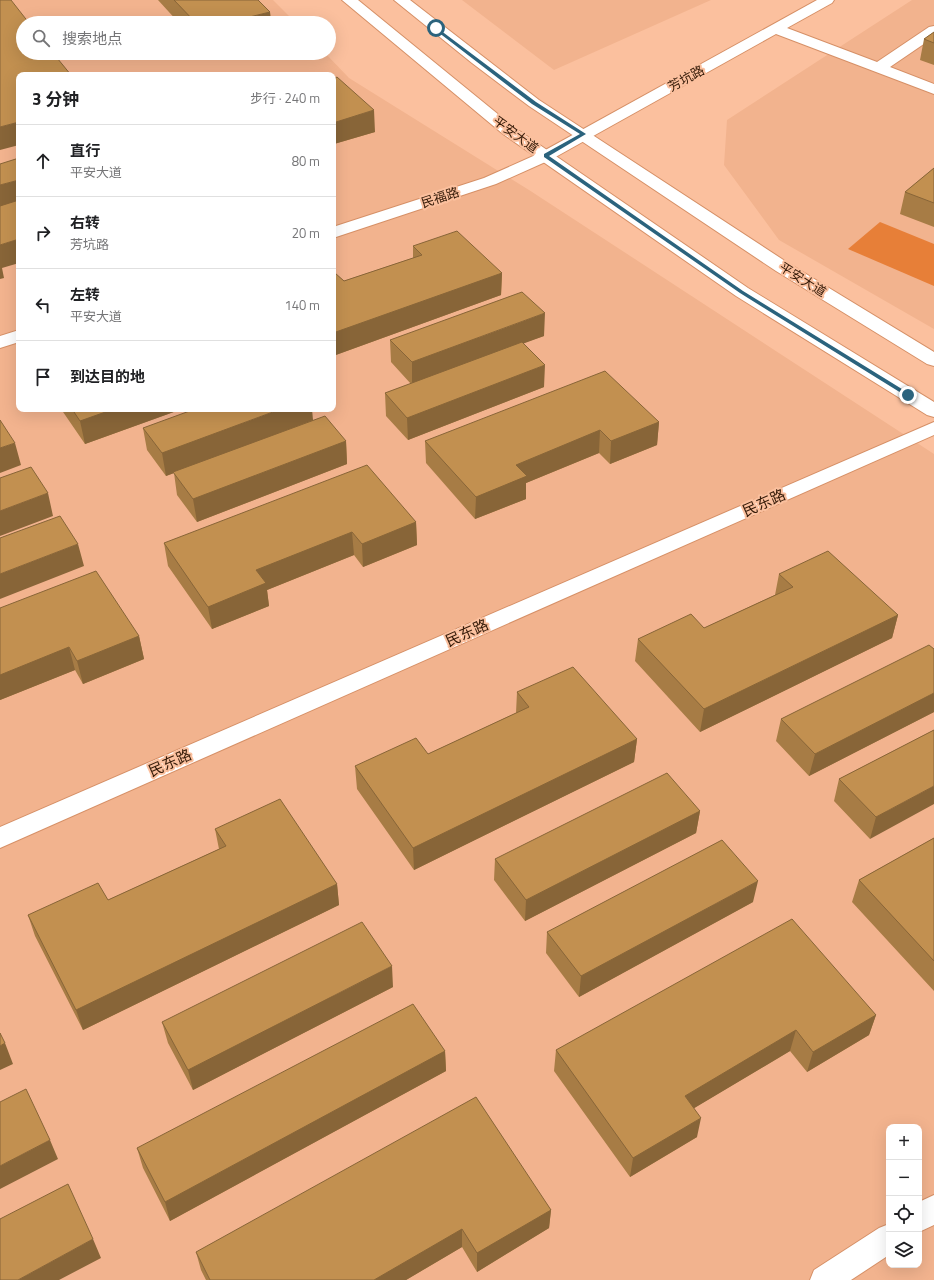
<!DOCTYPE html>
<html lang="zh">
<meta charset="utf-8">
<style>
:root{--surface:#fff;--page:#f2f2f2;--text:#202124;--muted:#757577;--line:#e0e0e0}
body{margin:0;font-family:"Titillium Web","Noto Sans SC",sans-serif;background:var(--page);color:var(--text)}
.controls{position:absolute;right:12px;bottom:12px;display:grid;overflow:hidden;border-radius:8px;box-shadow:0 4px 16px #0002}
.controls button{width:36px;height:36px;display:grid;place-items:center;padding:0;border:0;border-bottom:1px solid var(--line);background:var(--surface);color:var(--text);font:20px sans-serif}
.stop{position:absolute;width:12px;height:12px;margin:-9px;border:3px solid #2b637d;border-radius:50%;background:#fff}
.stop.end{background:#2b637d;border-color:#fff;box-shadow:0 1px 4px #0008}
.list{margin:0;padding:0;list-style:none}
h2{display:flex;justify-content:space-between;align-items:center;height:52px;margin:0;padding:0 16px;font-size:17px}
h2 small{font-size:13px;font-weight:400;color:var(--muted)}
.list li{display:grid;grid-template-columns:26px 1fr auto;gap:12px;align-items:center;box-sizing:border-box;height:72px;padding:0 16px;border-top:1px solid var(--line)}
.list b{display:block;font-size:15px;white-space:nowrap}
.list p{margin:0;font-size:13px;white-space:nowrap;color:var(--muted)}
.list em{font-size:13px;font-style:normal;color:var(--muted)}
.icon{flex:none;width:22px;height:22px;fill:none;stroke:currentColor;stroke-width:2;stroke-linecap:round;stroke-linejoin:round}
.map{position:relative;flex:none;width:934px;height:1280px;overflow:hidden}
.search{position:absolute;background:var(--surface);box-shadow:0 4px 16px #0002;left:16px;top:16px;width:320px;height:44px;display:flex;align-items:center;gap:10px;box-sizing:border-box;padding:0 14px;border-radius:22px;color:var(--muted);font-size:15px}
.panel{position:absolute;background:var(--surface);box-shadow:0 4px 16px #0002;left:16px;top:72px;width:320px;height:340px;border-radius:8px}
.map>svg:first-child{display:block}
</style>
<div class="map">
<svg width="934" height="1280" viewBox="0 0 934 1280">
<rect width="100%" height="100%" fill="#fbc09e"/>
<path fill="#f2b38e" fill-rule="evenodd" d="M0,0H273L296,23H23V53H325L349,78L529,190L934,454V1280H0ZM19,75H333V409H19ZM889,1127H919V1265H889Z
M462,0H711L554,70Z
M912,0H934V329L779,240L724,165L727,120Z"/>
<path fill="#e77f38" d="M880,222L934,244V286L848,249Z"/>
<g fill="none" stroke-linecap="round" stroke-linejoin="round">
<g stroke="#d69067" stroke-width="2">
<path id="minor" d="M817,0H834L832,3L787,28L877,62L929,27L934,26V37L890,67L934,84V94L776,34L552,159L496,184L333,238V227L484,178L540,153Z
M19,330V342L0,348V336Z
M934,422V435L0,848V827Z
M934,1195V1225L919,1232V1202Z
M889,1224V1255L851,1280H810L814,1270L879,1228Z"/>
</g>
<g stroke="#d69067" stroke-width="2">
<path id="major" d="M342,0H358L515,128L748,288L934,402V417L927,415L736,296L503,134Z
M394,0H410L539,100L788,263L934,352V366L927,364L776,271L529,106L472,63Z"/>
</g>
<use href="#minor" fill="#fff" fill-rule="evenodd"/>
<use href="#major" fill="#fff" fill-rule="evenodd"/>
</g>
<path fill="#a77c45" d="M158,0H258L270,12L271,23H179Z
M934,32V65L920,60L924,39Z
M333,79L375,132L334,144L333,143Z
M934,168V227L900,214L905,192Z
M413,246L502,273L501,295L333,356V273L344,281L413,258Z
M544,336L523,343L544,387L408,440L386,416L385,393L411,384L391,362L390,340Z
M61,409H182L85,444Z
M313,420L346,441L347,464L197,522L177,495L174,473L166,476L147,450L143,428Z
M659,422L657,445L610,464L599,453L526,483V499L475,519L426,463L425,441Z
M416,522L417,545L363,567L354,555L267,590L269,606L212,629L168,566L164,543Z
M779,574L898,615L892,638L700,732L635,661L638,639L704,628L775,595Z
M0,608L139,636L144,659L83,684L75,670L0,700Z
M934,649V712L809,776L776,741L781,719Z
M517,692L637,739L634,762L414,870L357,789L355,766L428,754L516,713Z
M934,730L870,839L834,801L839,779Z
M700,811L696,833L525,921L494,880L495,859Z
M215,829L337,884L339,905L83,1030L35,936L28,915L108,900L219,849Z
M934,838V991L852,902L859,880Z
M753,902L579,997L546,953L547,932Z
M393,987L193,1090L168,1043L162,1022Z
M876,1015L869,1035L807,1072L790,1051L694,1108L697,1137L630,1177L554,1071L556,1050Z
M445,1051L446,1071L170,1221L143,1168L137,1148Z
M551,1210L549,1228L477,1272L462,1247L406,1280H206L201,1270L196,1252Z"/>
<path fill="#886538" d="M270,12L271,23H225Z
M374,110L375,132L334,144L333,123Z
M19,122V145L0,150V127Z
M19,180V203L0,209V185Z
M19,239V263L2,268L4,278L0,279V245Z
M502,273L501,295L333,356V333Z
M545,313L544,336L412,385V362Z
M545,365L544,387L408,440L407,418Z
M114,409H182L85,444L80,421Z
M281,409H312L313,420L166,476L162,453Z
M659,422L657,445L610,464L611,441Z
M600,430L599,453L526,483V499L475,519L476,497L516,465Z
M346,441L347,464L197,522L193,499Z
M15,443L21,465L0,473V448Z
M48,493L53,516L0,536V511Z
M416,522L417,545L363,567L362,544Z
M352,532L354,555L267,590L269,606L212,629L208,607L256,570Z
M78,544L84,566L0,599V574Z
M898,615L892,638L700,732L704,709Z
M139,636L144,659L83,684L77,661Z
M69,647L75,670L0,700V675Z
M934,693V712L809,776L815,754Z
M637,739L634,762L414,870L413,848Z
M934,786V804L870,839L876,817Z
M700,811L696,833L525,921L526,900Z
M758,881L753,902L579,997L581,976Z
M337,884L339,905L83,1030L76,1010Z
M392,966L393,987L193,1090L188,1070Z
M876,1015L869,1035L807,1072L813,1052Z
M796,1030L790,1051L681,1116L685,1096Z
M5,1043L13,1064L0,1070V1046Z
M445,1051L446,1071L170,1221L165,1202Z
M701,1118L697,1137L630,1177L633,1158Z
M50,1140L58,1159L0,1189V1166Z
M551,1210L549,1228L477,1272V1253Z
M462,1229V1247L406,1280H374Z
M93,1239L101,1258L59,1280H18Z"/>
<path fill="#c29050" stroke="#886538" d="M0,0H11L29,23H23V53H53L71,75H19V122L0,127Z
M174,0H258L270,12L225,23H196Z
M934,32V43L924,39Z
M337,77L374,110L333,123V79Z
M19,158V180L0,185V164Z
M934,168V203L905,192Z
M19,200V239L0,245V206Z
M457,231L502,273L333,333V273H335L344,281L422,255L413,246Z
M522,292L545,313L412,362L390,340Z
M522,342L545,365L407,418L385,393Z
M605,371L659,422L611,441L600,430L516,465L527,476L476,497L425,441Z
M72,409H114L80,421Z
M195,409H281L162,453L143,428Z
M325,416L346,441L193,499L173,472Z
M0,420L15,443L0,448Z
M367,465L416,522L362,544L352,532L256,570L266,583L208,607L164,543Z
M31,467L48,493L0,511V478Z
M60,516L78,544L0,574V538Z
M828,551L898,615L704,709L638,639L691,614L704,628L793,587L779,574Z
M96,571L139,636L77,661L69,647L0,675V608Z
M929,645L934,649V693L815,754L781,719Z
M573,667L637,739L413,848L355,766L416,738L428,754L529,707L517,692Z
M934,730V786L876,817L839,779Z
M667,773L700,811L526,900L495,859Z
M280,799L337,884L76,1010L28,915L98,883L108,900L226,846L215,829Z
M934,838V961L859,880Z
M722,840L758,881L581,976L547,932Z
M792,919L876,1015L813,1052L796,1030L685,1096L701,1118L633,1158L556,1050Z
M362,922L392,966L188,1070L162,1022Z
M413,1004L445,1051L165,1202L137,1148Z
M0,1033L5,1043L0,1046Z
M26,1089L50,1140L0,1166V1102Z
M476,1097L551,1210L477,1253L462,1229L374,1280H210L196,1252Z
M68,1184L93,1239L18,1280H0V1219Z"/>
<path fill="#2b637d" d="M436,27L536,102L586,134L549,156L743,291L910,394V396H906L740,293L544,157V154L580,134L532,104L434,29Z"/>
<g text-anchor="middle" stroke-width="4" stroke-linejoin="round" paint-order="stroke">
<g font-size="13" fill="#341a08" stroke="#fbc09e">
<text transform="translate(686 78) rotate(-29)" y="5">芳坑路</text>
<text transform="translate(516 134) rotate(36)" y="5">平安大道</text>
<text transform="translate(440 197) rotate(-18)" y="5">民福路</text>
<text transform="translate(803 279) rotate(32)" y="5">平安大道</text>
</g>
<g font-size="15" fill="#341a08" stroke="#fbc09e">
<text transform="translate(764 503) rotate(-24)" y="5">民东路</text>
<text transform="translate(467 633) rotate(-24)" y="5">民东路</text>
<text transform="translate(170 763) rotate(-24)" y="5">民东路</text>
</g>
</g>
</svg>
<div class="controls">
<button>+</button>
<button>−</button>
<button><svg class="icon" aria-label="locate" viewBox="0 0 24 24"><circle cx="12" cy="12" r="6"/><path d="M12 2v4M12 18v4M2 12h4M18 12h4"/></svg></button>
<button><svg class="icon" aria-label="layers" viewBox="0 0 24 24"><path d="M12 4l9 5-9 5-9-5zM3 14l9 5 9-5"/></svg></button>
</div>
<div class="stop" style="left:436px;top:28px"></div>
<div class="stop end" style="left:908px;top:395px"></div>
<div class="search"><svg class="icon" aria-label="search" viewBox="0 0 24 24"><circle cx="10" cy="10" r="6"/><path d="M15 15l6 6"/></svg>搜索地点</div>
<section class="panel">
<h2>3 分钟<small>步行 · 240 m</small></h2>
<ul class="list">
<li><svg class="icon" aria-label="ahead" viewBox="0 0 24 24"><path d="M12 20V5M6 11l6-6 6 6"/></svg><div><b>直行</b><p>平安大道</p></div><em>80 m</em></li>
<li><svg class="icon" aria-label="right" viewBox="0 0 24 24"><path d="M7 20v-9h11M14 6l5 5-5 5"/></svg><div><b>右转</b><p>芳坑路</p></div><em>20 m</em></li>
<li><svg class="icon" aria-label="left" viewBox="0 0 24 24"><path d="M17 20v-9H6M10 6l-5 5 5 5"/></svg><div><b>左转</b><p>平安大道</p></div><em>140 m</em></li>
<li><svg class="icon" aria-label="arrive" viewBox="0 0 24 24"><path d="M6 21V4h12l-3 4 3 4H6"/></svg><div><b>到达目的地</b></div></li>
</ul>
</section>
</div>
